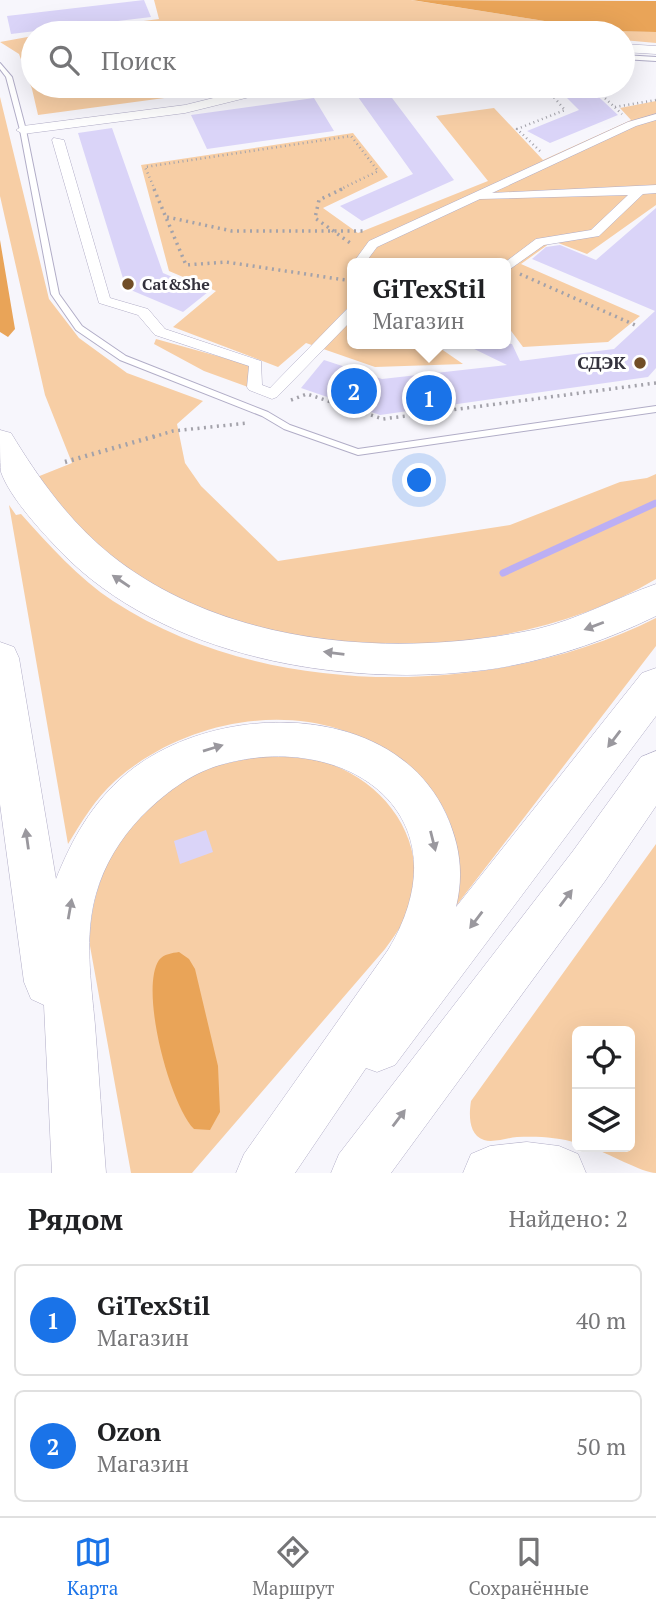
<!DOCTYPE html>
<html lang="ru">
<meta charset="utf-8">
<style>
:root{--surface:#fff;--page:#f6f6f6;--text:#202124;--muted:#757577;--line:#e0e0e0;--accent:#1a73e8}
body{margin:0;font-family:"PT Serif",serif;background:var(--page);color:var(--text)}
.controls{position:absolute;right:21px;bottom:21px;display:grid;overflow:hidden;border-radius:10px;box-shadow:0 7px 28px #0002}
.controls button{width:63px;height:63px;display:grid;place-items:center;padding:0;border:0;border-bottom:2px solid var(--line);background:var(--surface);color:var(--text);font:35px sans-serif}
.you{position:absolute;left:420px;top:481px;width:24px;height:24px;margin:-18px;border:5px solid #fff;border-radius:50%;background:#1a73e8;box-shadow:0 0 0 10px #1a73e833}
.badge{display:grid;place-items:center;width:46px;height:46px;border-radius:50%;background:var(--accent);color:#fff;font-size:23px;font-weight:700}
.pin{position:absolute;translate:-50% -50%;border:4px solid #fff;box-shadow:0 2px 7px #0006}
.popup{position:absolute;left:347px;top:258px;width:164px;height:91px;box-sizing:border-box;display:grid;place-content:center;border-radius:10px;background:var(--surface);filter:drop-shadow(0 2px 5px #0005);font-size:23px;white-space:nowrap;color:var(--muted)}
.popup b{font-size:26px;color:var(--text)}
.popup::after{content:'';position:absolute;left:50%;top:100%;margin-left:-14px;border:14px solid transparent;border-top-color:var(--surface)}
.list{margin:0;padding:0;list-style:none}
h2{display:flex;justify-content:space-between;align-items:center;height:91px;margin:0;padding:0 28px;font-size:30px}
h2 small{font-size:23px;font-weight:400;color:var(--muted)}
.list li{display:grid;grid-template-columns:46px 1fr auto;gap:21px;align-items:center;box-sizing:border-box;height:112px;margin:0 14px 14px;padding:0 14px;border:2px solid var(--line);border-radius:10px}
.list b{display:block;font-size:26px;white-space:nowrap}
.list p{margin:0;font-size:23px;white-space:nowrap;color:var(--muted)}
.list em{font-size:23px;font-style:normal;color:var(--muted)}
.icon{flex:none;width:38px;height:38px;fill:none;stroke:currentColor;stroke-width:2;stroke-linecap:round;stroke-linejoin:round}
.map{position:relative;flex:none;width:656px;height:1173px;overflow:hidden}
.search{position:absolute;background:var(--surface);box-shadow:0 7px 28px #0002;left:21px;right:21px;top:21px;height:77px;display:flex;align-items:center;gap:18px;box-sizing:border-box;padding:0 24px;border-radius:38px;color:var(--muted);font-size:26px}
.sheet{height:343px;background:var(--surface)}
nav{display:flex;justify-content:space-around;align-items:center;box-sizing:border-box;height:98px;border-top:2px solid var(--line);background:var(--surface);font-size:19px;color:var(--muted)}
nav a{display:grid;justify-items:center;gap:4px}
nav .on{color:var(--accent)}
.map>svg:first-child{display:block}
</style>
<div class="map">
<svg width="656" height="1173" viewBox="0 0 656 1173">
<rect width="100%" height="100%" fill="#f7f6fc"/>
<path fill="#f7cea5" d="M154,0H411L608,31L656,32V43L623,40V33H537L493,30L473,33H51L159,19Z
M33,36V86H235L224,90L38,115L32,89L19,54L0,42Z
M0,97L49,299L79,338L127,373L203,401L177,424L185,463L201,486L278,561L510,525L620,482L647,478L656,474V579C521,659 321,666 180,599C166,592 150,587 137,578C100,554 64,511 37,477L72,463L45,395L0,196Z
M656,101V205L587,254L553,241L521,264L640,316L608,342L523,347L506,324V263H352V344H434L463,364L375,367L306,343L278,367L173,327L216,291L169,271L141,165L353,133L388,177L323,208L358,233L488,181L436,116L494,108L543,160L631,120L620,108Z
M156,339L246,364L251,368L248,387L204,371L154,344Z
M9,505L16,515L21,514C49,545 78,578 113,601C266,701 497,698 656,618V646L456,906C456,880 459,851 451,826C442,796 419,776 395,758C313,695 189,715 115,781C95,799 82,821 68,844Z
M264,756C287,757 311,757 333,765C385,785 422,835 414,892C411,913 397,933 385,949L192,1173H131L90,946C89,876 128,808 191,775C214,764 239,761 264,756Z
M656,844V1173C642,1173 607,1152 589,1147H630V1031H577V1143C558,1137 537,1136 517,1137C507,1138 493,1143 484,1140C468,1135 469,1114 471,1101Z"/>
<path fill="#e9a458" d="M412,0L656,1V32L608,31Z
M0,240L15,329L8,337L0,332Z
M179,952L189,959L195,969L218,1066L220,1112L210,1130L194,1129C170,1105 139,990 159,960C164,954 172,953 179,952Z"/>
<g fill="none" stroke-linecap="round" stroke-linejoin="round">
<path stroke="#bcaff4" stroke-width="7" d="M503,573L656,503"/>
</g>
<path fill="#dad4f8" d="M144,0L151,17L11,34L7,16Z
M383,86L454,180L362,221L340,206L413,174L353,90Z
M555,86H587L618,115L550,143L527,131L579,110Z
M314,98L334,131L207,149L191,115Z
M112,128L163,273L208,292L183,312L126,288L78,133Z
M656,208V368L648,377L380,415L301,388L324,360L382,379L507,365L464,344H512L520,361L614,349L655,311L532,259L546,247L560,245L596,260Z
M206,830L213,852L180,864L174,841Z"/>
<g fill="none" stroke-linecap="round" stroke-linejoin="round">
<g stroke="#b1adc7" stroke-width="2">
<path id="service" d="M623,55L656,57V61L623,59Z
M0,63L12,77L26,130L59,294L82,326L126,356L268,412L290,425L358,449L656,406V412L358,455L284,429L262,416L120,360L76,330L51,294L20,130L6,77L0,69Z"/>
</g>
<g stroke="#b1adc7" stroke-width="1">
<path id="pedestrian" d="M656,114V120L636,126L492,193L656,185V193L643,194L599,236L544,245L506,272L504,263L536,239L591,230L628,195L480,199L377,247L365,263H353L369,241L628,122Z
M54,138L64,140L110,298L148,309L165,329L261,361L262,385L270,388L347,309L352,308V320L277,397L272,399L249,390L247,387L249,366L155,335L138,315L99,303L52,140Z"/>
</g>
<g stroke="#b1adc7" stroke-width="1">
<path id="minor" d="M623,44L656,46V54L623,52Z
M262,86H284L282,89L185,113L23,134L16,130L23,126L185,105Z"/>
</g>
<g stroke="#b1adc7" stroke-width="1">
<path id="trunk" d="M0,430L11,433C39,479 69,521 111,555C226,647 398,659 537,629C579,619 616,598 656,584V616C603,642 544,662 485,670C344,688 164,658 61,552C42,532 10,498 1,472C0,461 0,442 0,430Z
M0,642L14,647L19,658L56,879C72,839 92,803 126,774C213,701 393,698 446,814C460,845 464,874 456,907L642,673L656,668V716L395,1065L377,1072L366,1068L295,1173H236L244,1154L388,950C469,816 347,728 220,765C189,774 163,795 141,817C120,839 104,865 96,894C84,936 91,982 95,1025C99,1075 102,1124 106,1173H52L44,1005L31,999L24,982L0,804Z
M656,751V806L605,881L391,1173H331L339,1154L573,851L641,757Z
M527,1142L559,1146L578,1154L586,1173H463L471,1154L490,1146Z"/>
</g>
<path stroke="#a3a2aa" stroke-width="2.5" stroke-dasharray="1 3.5" stroke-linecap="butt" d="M592,86L622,114
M615,107L656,100
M540,151L517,129L565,110L544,86
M155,190L145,167L351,136L378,171L339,190"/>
<path stroke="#a3a2aa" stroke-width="3.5" stroke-dasharray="2 4.5" stroke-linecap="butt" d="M154,189L186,265L226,262L352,281
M342,189L319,200L315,218L353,245
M167,217L232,231H363
M520,274L635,325
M291,400L307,394L383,419L656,383
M153,437L173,431L248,423"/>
<path stroke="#a3a2aa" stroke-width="4.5" stroke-dasharray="2 5" stroke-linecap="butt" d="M65,462L159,435"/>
<use href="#service" fill="#fff" fill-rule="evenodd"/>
<use href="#pedestrian" fill="#fff" fill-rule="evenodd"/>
<use href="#minor" fill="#fff" fill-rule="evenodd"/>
<use href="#trunk" fill="#fff" fill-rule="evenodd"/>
</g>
<defs><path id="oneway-solid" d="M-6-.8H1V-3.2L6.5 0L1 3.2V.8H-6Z" transform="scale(1.75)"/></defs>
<g fill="#9a989e">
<use href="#oneway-solid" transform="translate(121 581) rotate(-146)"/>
<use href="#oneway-solid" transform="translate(594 626) rotate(159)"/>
<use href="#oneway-solid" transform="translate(334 653) rotate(-173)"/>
<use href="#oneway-solid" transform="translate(614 739) rotate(127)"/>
<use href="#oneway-solid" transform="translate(213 748) rotate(-17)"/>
<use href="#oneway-solid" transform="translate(27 839) rotate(-98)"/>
<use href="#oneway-solid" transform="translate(433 841) rotate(76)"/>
<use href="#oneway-solid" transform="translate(566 898) rotate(-53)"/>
<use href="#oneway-solid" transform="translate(70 909) rotate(-80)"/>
<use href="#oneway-solid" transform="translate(476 920) rotate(127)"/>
<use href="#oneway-solid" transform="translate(399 1118) rotate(-53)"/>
</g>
<g fill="#714e27" stroke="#fff" stroke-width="2.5">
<circle cx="128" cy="284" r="7"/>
<circle cx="640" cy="363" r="7"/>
</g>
<g text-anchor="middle" stroke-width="6" stroke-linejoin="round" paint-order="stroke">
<g font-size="16" font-weight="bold" fill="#34323d" stroke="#fff" text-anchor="start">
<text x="142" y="290">Cat&amp;She</text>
</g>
<g font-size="18" font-weight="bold" fill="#34323d" stroke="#fff" text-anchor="end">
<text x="626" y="369">СДЭК</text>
</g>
</g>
</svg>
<div class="controls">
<button><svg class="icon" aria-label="locate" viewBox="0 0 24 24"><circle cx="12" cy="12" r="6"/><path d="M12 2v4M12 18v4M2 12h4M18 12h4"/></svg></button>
<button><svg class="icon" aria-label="layers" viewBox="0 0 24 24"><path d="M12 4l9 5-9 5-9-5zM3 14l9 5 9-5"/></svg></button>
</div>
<div class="you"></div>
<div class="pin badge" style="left:429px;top:398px">1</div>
<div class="popup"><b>GiTexStil</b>Магазин</div>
<div class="pin badge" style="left:354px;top:391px">2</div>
<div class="search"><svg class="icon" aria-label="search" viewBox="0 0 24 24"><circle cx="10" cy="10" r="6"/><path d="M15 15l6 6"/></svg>Поиск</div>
</div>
<section class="sheet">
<h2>Рядом<small>Найдено: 2</small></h2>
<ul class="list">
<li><span class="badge">1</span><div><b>GiTexStil</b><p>Магазин</p></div><em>40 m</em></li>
<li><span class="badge">2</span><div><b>Ozon</b><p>Магазин</p></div><em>50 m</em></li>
</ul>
</section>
<nav>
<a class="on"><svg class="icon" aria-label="map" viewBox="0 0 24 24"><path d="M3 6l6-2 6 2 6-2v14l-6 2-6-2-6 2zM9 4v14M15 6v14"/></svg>Карта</a>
<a><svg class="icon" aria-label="directions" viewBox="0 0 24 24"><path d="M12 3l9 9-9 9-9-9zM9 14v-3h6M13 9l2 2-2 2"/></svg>Маршрут</a>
<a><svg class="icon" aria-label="saved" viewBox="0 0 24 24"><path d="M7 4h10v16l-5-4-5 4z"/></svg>Сохранённые</a>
</nav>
